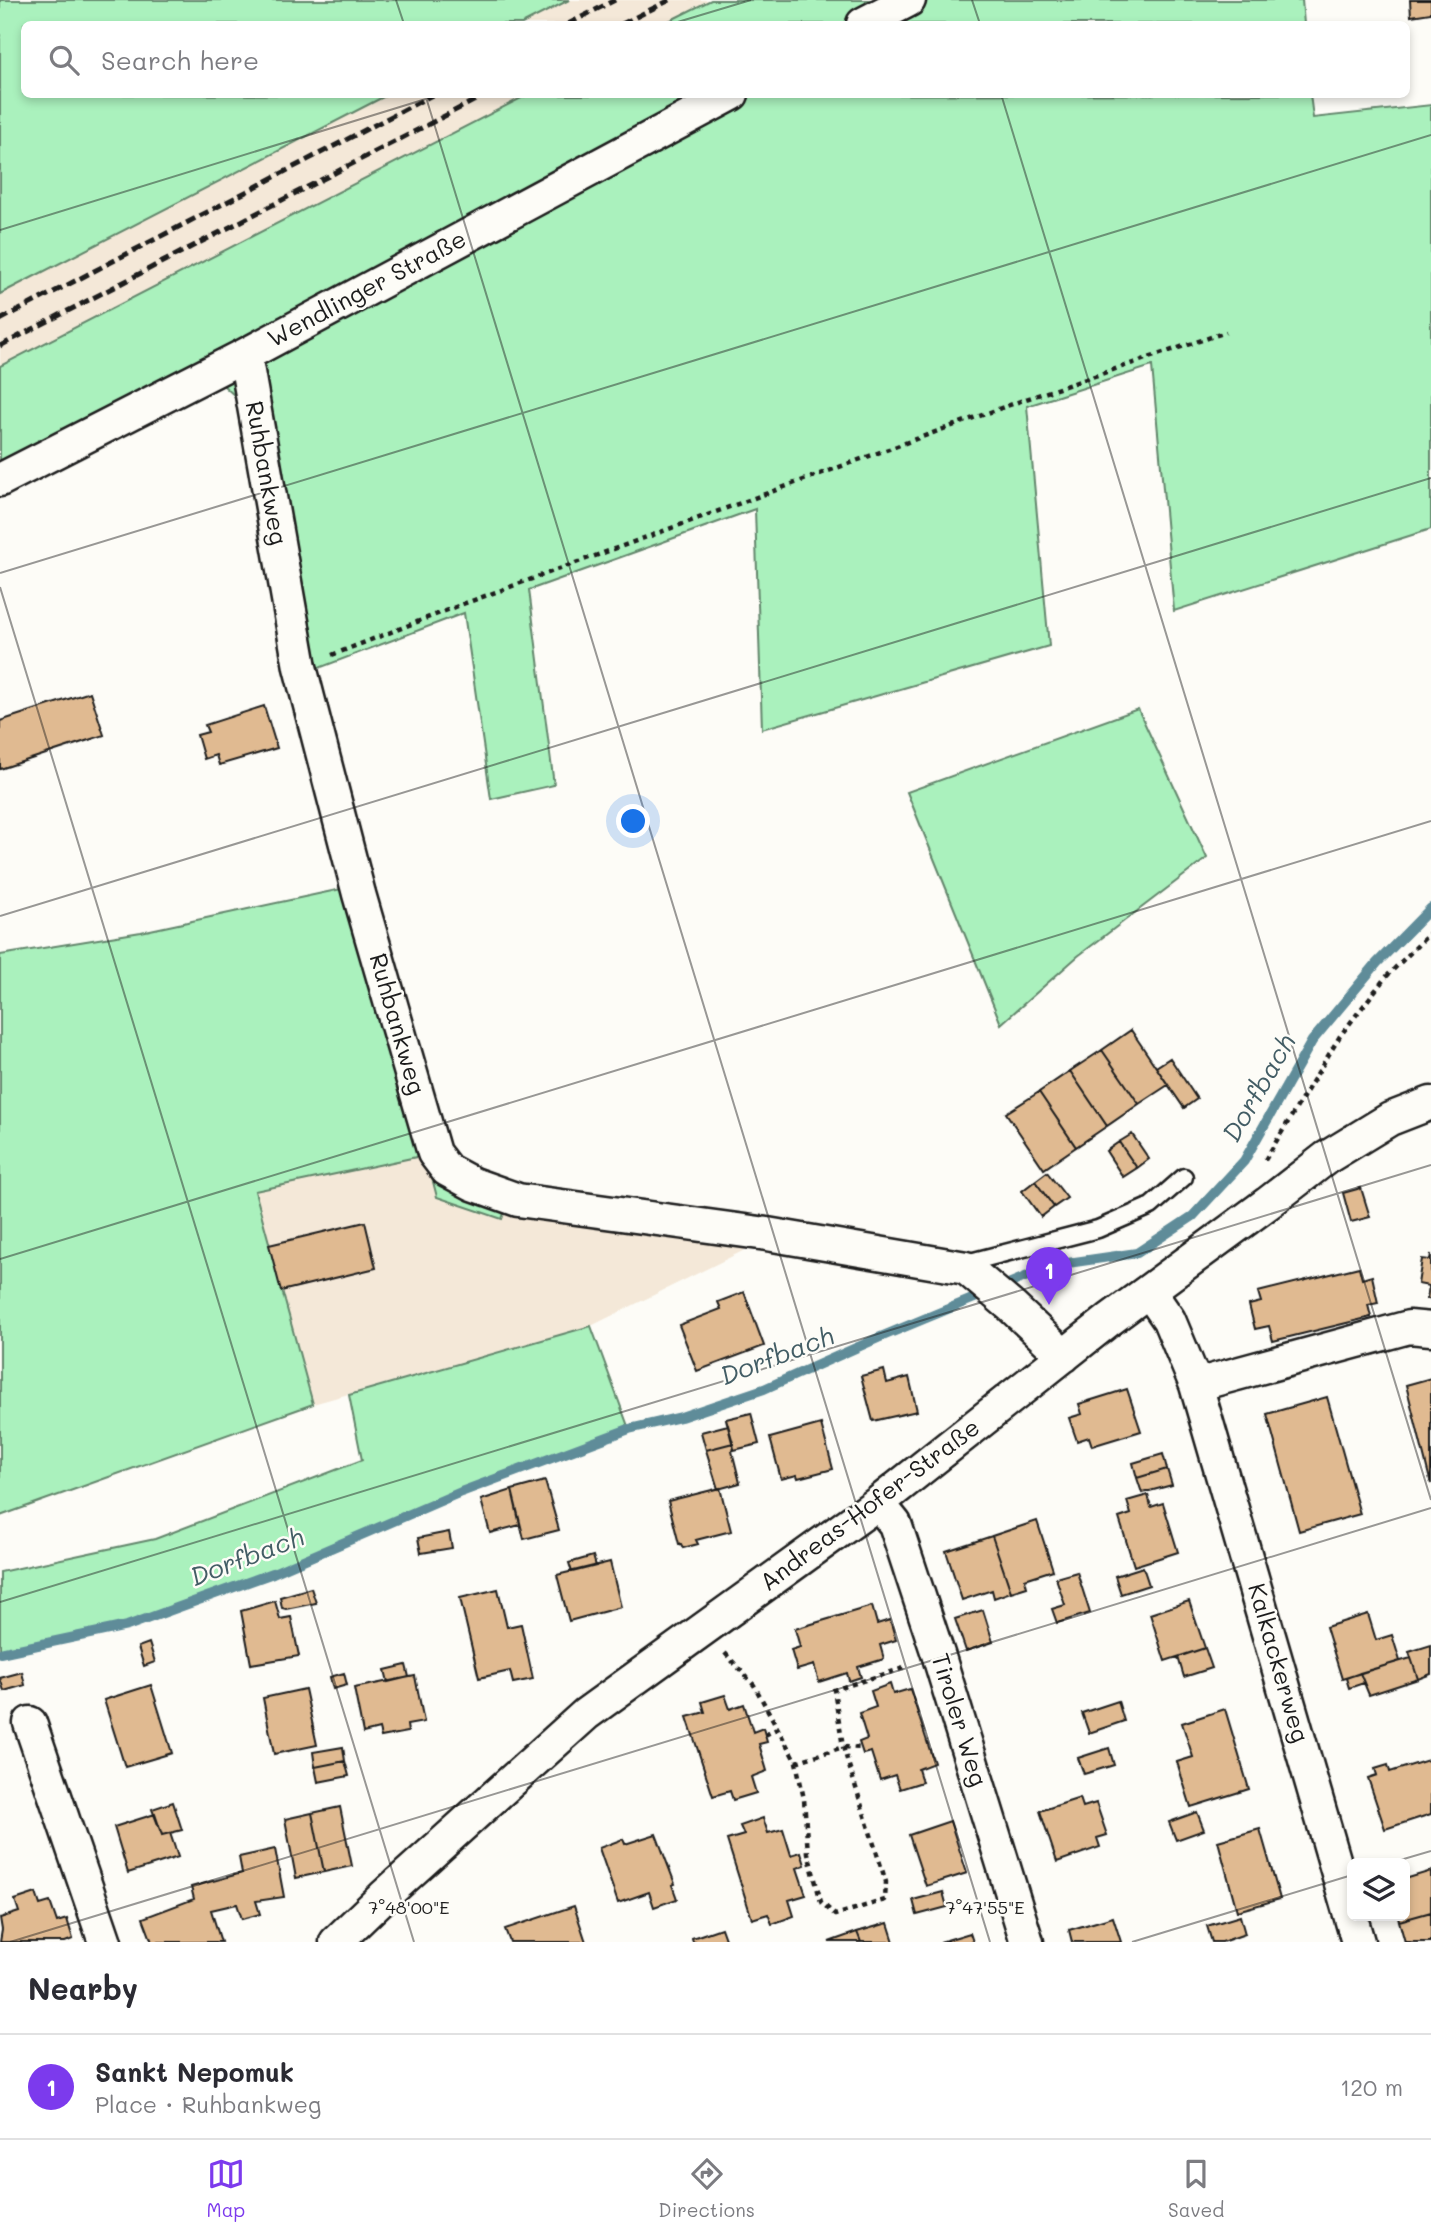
<!DOCTYPE html>
<meta charset="utf-8">
<style>
:root{--surface:#fff;--page:#f7f7f7;--text:#2b2b33;--muted:#7c7c81;--line:#e1e1e2;--accent:#7c3aed}
body{margin:0;font-family:Mali,sans-serif;background:var(--page);color:var(--text)}
.controls{position:absolute;right:21px;bottom:21px;display:grid;overflow:hidden;border-radius:10px;box-shadow:0 4px 10px #0003}
.controls button{width:63px;height:63px;display:grid;place-items:center;padding:0;border:0;border-bottom:2px solid var(--line);background:var(--surface);color:var(--text);font:35px sans-serif}
.you{position:absolute;left:634px;top:822px;width:24px;height:24px;margin:-18px;border:5px solid #fff;border-radius:50%;background:#1a73e8;box-shadow:0 0 0 10px #1a73e833}
.badge{display:grid;place-items:center;width:46px;height:46px;border-radius:50%;background:var(--accent);color:#fff;font-size:23px;font-weight:700}
.pin{position:absolute;translate:-50% -58px;filter:drop-shadow(0 2px 4px #0008)}
.pin::after{content:'';position:absolute;top:37px;width:24px;height:21px;background:inherit;clip-path:polygon(0 0,100% 0,50% 100%)}
.list{margin:0;padding:0;list-style:none}
h2{display:flex;justify-content:space-between;align-items:center;height:91px;margin:0;padding:0 28px;font-size:30px}
h2 small{font-size:23px;font-weight:400;color:var(--muted)}
.list li{display:grid;grid-template-columns:46px 1fr auto;gap:21px;align-items:center;box-sizing:border-box;height:105px;padding:0 28px;border-top:2px solid var(--line)}
.list b{display:block;font-size:26px;white-space:nowrap}
.list p{margin:0;font-size:23px;white-space:nowrap;color:var(--muted)}
.list em{font-size:23px;font-style:normal;color:var(--muted)}
.icon{flex:none;width:38px;height:38px;fill:none;stroke:currentColor;stroke-width:2;stroke-linecap:round;stroke-linejoin:round}
.map{position:relative;flex:none;width:1431px;height:1942px;overflow:hidden}
.search{position:absolute;background:var(--surface);box-shadow:0 4px 10px #0003;left:21px;right:21px;top:21px;height:77px;display:flex;align-items:center;gap:18px;box-sizing:border-box;padding:0 24px;border-radius:10px;color:var(--muted);font-size:26px}
.sheet{height:196px;background:var(--surface)}
nav{display:flex;justify-content:space-around;align-items:center;box-sizing:border-box;height:98px;border-top:2px solid var(--line);background:var(--surface);font-size:19px;color:var(--muted)}
nav a{display:grid;justify-items:center;gap:4px}
nav .on{color:var(--accent)}
.map>svg:first-child{display:block}
</style>
<div class="map">
<svg width="1431" height="1942" viewBox="0 0 1431 1942">
<rect width="100%" height="100%" fill="#fdfcf7"/>
<filter id="ink" filterUnits="userSpaceOnUse"><feTurbulence type="fractalNoise" baseFrequency=".0143" numOctaves="2"/><feDisplacementMap in="SourceGraphic" scale="14" xChannelSelector="R" yChannelSelector="G"/><feConvolveMatrix kernelMatrix="1 2 1 2 8 2 1 2 1" color-interpolation-filters="sRGB"/></filter>
<g filter="url(#ink)">
<path fill="#f4e8d8" d="M569,0H711L663,24H522Z
M387,95H527L0,366V294Z
M426,1155L502,1219L507,1204L757,1244L591,1326L313,1404L255,1191Z"/>
<path fill="#aaf1bd" stroke="#63866c" stroke-width="2" d="M0,0H569L522,24H24V94L387,95L0,294Z
M711,0H1302L1304,24H663Z
M1310,94L1313,118L1431,105V529L1174,611L1152,366L1027,406L1049,646L762,729L755,509L529,590L554,785L491,799L464,613L316,669L367,884L442,1141L453,1158L507,1205L502,1219L437,1197L426,1155L255,1191L313,1404L0,1516V955L141,932L346,888L289,675L235,396L213,376L0,487V366L527,95Z
M1138,709L1207,858L1078,956L1001,1024L907,792Z
M591,1326L629,1429L461,1492L273,1573L127,1626L0,1653V1572L155,1539L362,1460L349,1395Z"/>
<g fill="none" stroke-linecap="round" stroke-linejoin="round">
<path stroke="#5f8c99" stroke-width="10" d="M0,1653L127,1626L273,1573L461,1492L629,1429L681,1417L764,1389L878,1338L1054,1265L1137,1253L1193,1216L1244,1161L1312,1041L1377,963L1431,908"/>
</g>
<path fill="#e0ba91" stroke="#1c1c1c" stroke-width="2" d="M1410,0H1431V13L1411,16Z
M90,692L104,735L0,769V721Z
M264,706L277,748L219,765L216,755L204,759L197,735L208,732L205,725Z
M1131,1030L1168,1085L1139,1104L1102,1050Z
M1102,1050L1139,1104L1107,1126L1070,1071Z
M1170,1058L1197,1099L1184,1108L1156,1067Z
M1070,1071L1107,1126L1076,1147L1039,1092Z
M1039,1092L1076,1147L1044,1169L1006,1113Z
M1132,1134L1149,1159L1137,1168L1119,1142Z
M1119,1142L1137,1168L1123,1177L1106,1151Z
M1047,1172L1067,1198L1054,1207L1035,1181Z
M1035,1181L1054,1207L1041,1217L1022,1191Z
M1361,1188L1370,1217L1351,1222L1343,1193Z
M365,1222L376,1268L281,1291L269,1245Z
M1431,1254V1299H1427L1429,1286L1418,1284L1422,1259L1430,1260Z
M1359,1267L1362,1279L1372,1276L1378,1303L1368,1305L1371,1317L1273,1341L1269,1326L1255,1329L1249,1305L1261,1302L1258,1292Z
M744,1292L764,1346L697,1371L679,1325L721,1309L718,1302Z
M884,1370L887,1383L909,1377L917,1411L873,1421L861,1376Z
M1431,1378V1484L1406,1385Z
M1127,1389L1141,1431L1092,1446L1089,1437L1077,1441L1069,1418L1082,1414L1079,1404Z
M1327,1397L1360,1514L1299,1531L1267,1414Z
M751,1413L759,1444L734,1450L726,1419Z
M821,1424L833,1469L798,1478L797,1475L781,1479L770,1438Z
M728,1425L733,1443L706,1450L701,1432Z
M733,1443L734,1450L732,1451L740,1483L718,1489L706,1450Z
M1163,1454L1167,1469L1137,1478L1133,1463Z
M1167,1469L1172,1485L1142,1493L1137,1478Z
M545,1481L559,1530L524,1539L512,1490Z
M720,1488L731,1531L696,1540L698,1544L683,1548L681,1544H679L668,1501Z
M512,1490L520,1525L490,1533L481,1500Z
M1148,1495L1151,1507L1163,1503L1178,1552L1134,1566L1119,1518L1131,1514L1127,1501Z
M1037,1521L1053,1570L1025,1579L1027,1587L1011,1592L992,1536Z
M449,1532L452,1548L421,1553L418,1538Z
M992,1536L1011,1592L994,1598L992,1590L962,1600L946,1551Z
M593,1556L596,1566L572,1572L569,1563Z
M610,1562L621,1607L569,1621L557,1575Z
M1143,1567L1149,1585L1121,1594L1115,1576Z
M1077,1572L1090,1613L1057,1623L1052,1609L1065,1605L1056,1578Z
M311,1588L316,1603L286,1609L282,1608L280,1597Z
M498,1589L507,1627L521,1624L533,1679L513,1683L510,1671L479,1678L460,1598Z
M275,1601L280,1619L291,1617L299,1656L251,1664L241,1611Z
M1189,1601L1205,1648L1165,1661L1150,1614Z
M872,1606L877,1624L890,1620L896,1640L880,1645L884,1659L858,1667L861,1677L849,1681L847,1673L819,1682L814,1665L797,1670L791,1650L800,1647L795,1629Z
M983,1610L993,1642L966,1651L955,1619Z
M1368,1614L1376,1640L1392,1635L1400,1661L1342,1679L1326,1627Z
M149,1643L155,1662L144,1666L138,1647Z
M1431,1645V1674L1418,1679L1409,1652Z
M1205,1648L1212,1668L1184,1677L1178,1657Z
M1411,1658L1418,1679L1369,1695L1360,1673Z
M406,1665L409,1677L388,1682L385,1670Z
M22,1672L25,1685L4,1691L0,1678Z
M344,1673L347,1685L333,1689L330,1677Z
M1360,1673L1364,1683L1349,1688L1346,1678Z
M415,1676L424,1722L407,1725L408,1732L381,1737L379,1729L363,1733L354,1688Z
M890,1684L893,1694L910,1689L934,1763L918,1769L922,1782L900,1789L895,1775L880,1780L871,1752L863,1754L859,1742L867,1739L859,1713L876,1707L871,1691Z
M151,1685L172,1753L125,1767L104,1700Z
M305,1689L317,1745L274,1754L263,1698Z
M725,1695L730,1709L744,1704L753,1732L763,1728L767,1742L759,1744L767,1771L751,1777L756,1793L733,1800L730,1791L713,1796L687,1717L705,1712L702,1702Z
M1118,1701L1124,1721L1089,1733L1082,1713Z
M1225,1709L1249,1789L1191,1807L1177,1762L1193,1757L1182,1723Z
M343,1747L345,1761L315,1767L313,1752Z
M1109,1748L1114,1765L1084,1774L1078,1758Z
M1431,1759V1814L1385,1829L1368,1778L1377,1775L1375,1769L1388,1765L1390,1772Z
M345,1761L349,1776L318,1782L315,1767Z
M1080,1798L1083,1807L1096,1803L1107,1835L1097,1838L1100,1847L1057,1862L1040,1811Z
M173,1802L182,1830L162,1835L152,1809Z
M340,1807L352,1866L324,1872L312,1813Z
M1197,1812L1204,1830L1176,1840L1169,1822Z
M312,1813L324,1872L296,1878L285,1819Z
M155,1814L162,1835L170,1833L178,1857L128,1873L114,1827Z
M763,1818L768,1833L783,1829L791,1855L801,1852L805,1865L797,1868L806,1895L789,1900L794,1916L772,1924L768,1914L752,1919L727,1840L744,1835L740,1826Z
M950,1821L967,1873L926,1886L909,1835Z
M1260,1829L1280,1899L1237,1911L1218,1841Z
M656,1834L675,1884L672,1885L677,1899L654,1907L649,1892L618,1903L599,1848L623,1839L625,1844Z
M275,1849L284,1897L256,1901L260,1914L242,1919L237,1904L211,1910L221,1942H152L143,1918L194,1899L191,1887L242,1873L239,1857Z
M1431,1871V1912L1399,1921L1398,1916H1405V1879Z
M943,1892L947,1907L917,1915L913,1900Z
M36,1893L40,1905L50,1902L57,1922L67,1919L73,1939L65,1942H0L2,1930L0,1918L19,1912L15,1900Z
M574,1906L586,1942H510L505,1929Z
M1431,1912V1942H1405L1399,1921Z
M1240,1916L1245,1934L1222,1942H1212L1207,1926Z
M1113,1917L1121,1942H1072L1069,1930Z
M888,1923L894,1942H861L857,1932Z
M721,1928L726,1942H693L692,1938Z
M857,1932L861,1942H829Z
M970,1933L973,1942H940Z"/>
<g fill="none" stroke-linecap="round" stroke-linejoin="round">
<g stroke="#1c1c1c" stroke-width="21">
<path id="service" d="M966,1268L974,1261L1098,1229L1151,1206L1184,1177"/>
</g>
<g stroke="#1c1c1c" stroke-width="37">
<path id="minor" d="M863,24L909,0
M245,355L300,667L359,894L434,1153L447,1170L473,1184L518,1200L767,1234L966,1268L1012,1307L1064,1356
M0,480L245,355L732,94
M1149,1291L1169,1320L1196,1385L1358,1942
M1196,1385L1409,1327L1431,1329
M878,1503L895,1524L939,1657L1027,1942
M30,1723L105,1942
M336,1942L383,1897L586,1714L878,1503L1109,1320L1268,1203L1326,1158L1390,1119L1431,1103"/>
</g>
<path stroke="#1c1c1c" stroke-width="4.5" stroke-dasharray="5 5" stroke-linecap="butt" d="M332,655L463,604L1026,399L1226,332
M1265,1160L1340,1036L1385,978L1431,932
M725,1653L754,1685L796,1762L804,1799L808,1853L821,1902L835,1915L885,1900L886,1882L843,1747L834,1690L907,1667
M765,1735L777,1729
M796,1762L843,1747L861,1748"/>
<use href="#service" stroke="#fdfcf7" stroke-width="16"/>
<use href="#minor" stroke="#fdfcf7" stroke-width="32"/>
<path stroke="#1c1c1c" stroke-width="5" stroke-dasharray="10 5" stroke-linecap="butt" d="M568,24L615,0
M622,24L670,0
M0,320L434,94
M0,346L487,94"/>
</g>
</g>
<path fill="none" stroke="#1c1c1c" stroke-width="2" stroke-opacity="0.45" d="M396,0L404,24M972,0L980,24M671,24L751,0M425,94L990,1942M1001,94L1431,1500M0,230L442,94M0,573L1431,135M0,587L414,1942M0,916L1431,478M0,1259L1431,821M0,1602L1431,1165M1390,1863L1431,1851M10,1942L1431,1508M1132,1942L1352,1875"/>
<g text-anchor="middle" stroke-width="5" stroke-linejoin="round" paint-order="stroke">
<g font-size="24" fill="#1c1c1c" stroke="#fdfcf7">
<text transform="translate(367 289) rotate(-28)" y="8">Wendlinger Straße</text>
<text transform="translate(266 473) rotate(80)" y="8">Ruhbankweg</text>
<text transform="translate(397 1024) rotate(74)" y="8">Ruhbankweg</text>
<text transform="translate(870 1505) rotate(-37)" y="8">Andreas-Hofer-Straße</text>
<text transform="translate(1278 1663) rotate(74)" y="8">Kalkackerweg</text>
<text transform="translate(959 1720) rotate(73)" y="8">Tiroler Weg</text>
</g>
<g font-size="26" font-style="italic" fill="#435d65" stroke="#fdfcf7">
<text transform="translate(1259 1088) rotate(-60)" y="9">Dorfbach</text>
<text transform="translate(777 1356) rotate(-21)" y="9">Dorfbach</text>
<text transform="translate(247 1557) rotate(-21)" y="9">Dorfbach</text>
</g>
</g>
<g font-size="18" text-anchor="middle" fill="#1c1c1c" stroke="#fdfcf7" stroke-width="5" stroke-linejoin="round" paint-order="stroke">
<text x="409" y="1914">7°48'00"E</text>
<text x="985" y="1914">7°47'55"E</text>
</g>
</svg>
<div class="controls">
<button><svg class="icon" aria-label="layers" viewBox="0 0 24 24"><path d="M12 4l9 5-9 5-9-5zM3 14l9 5 9-5"/></svg></button>
</div>
<div class="you"></div>
<div class="pin badge" style="left:1049px;top:1305px">1</div>
<div class="search"><svg class="icon" aria-label="search" viewBox="0 0 24 24"><circle cx="10" cy="10" r="6"/><path d="M15 15l6 6"/></svg>Search here</div>
</div>
<section class="sheet">
<h2>Nearby<small></small></h2>
<ul class="list">
<li><span class="badge">1</span><div><b>Sankt Nepomuk</b><p>Place · Ruhbankweg</p></div><em>120 m</em></li>
</ul>
</section>
<nav>
<a class="on"><svg class="icon" aria-label="map" viewBox="0 0 24 24"><path d="M3 6l6-2 6 2 6-2v14l-6 2-6-2-6 2zM9 4v14M15 6v14"/></svg>Map</a>
<a><svg class="icon" aria-label="directions" viewBox="0 0 24 24"><path d="M12 3l9 9-9 9-9-9zM9 14v-3h6M13 9l2 2-2 2"/></svg>Directions</a>
<a><svg class="icon" aria-label="saved" viewBox="0 0 24 24"><path d="M7 4h10v16l-5-4-5 4z"/></svg>Saved</a>
</nav>
